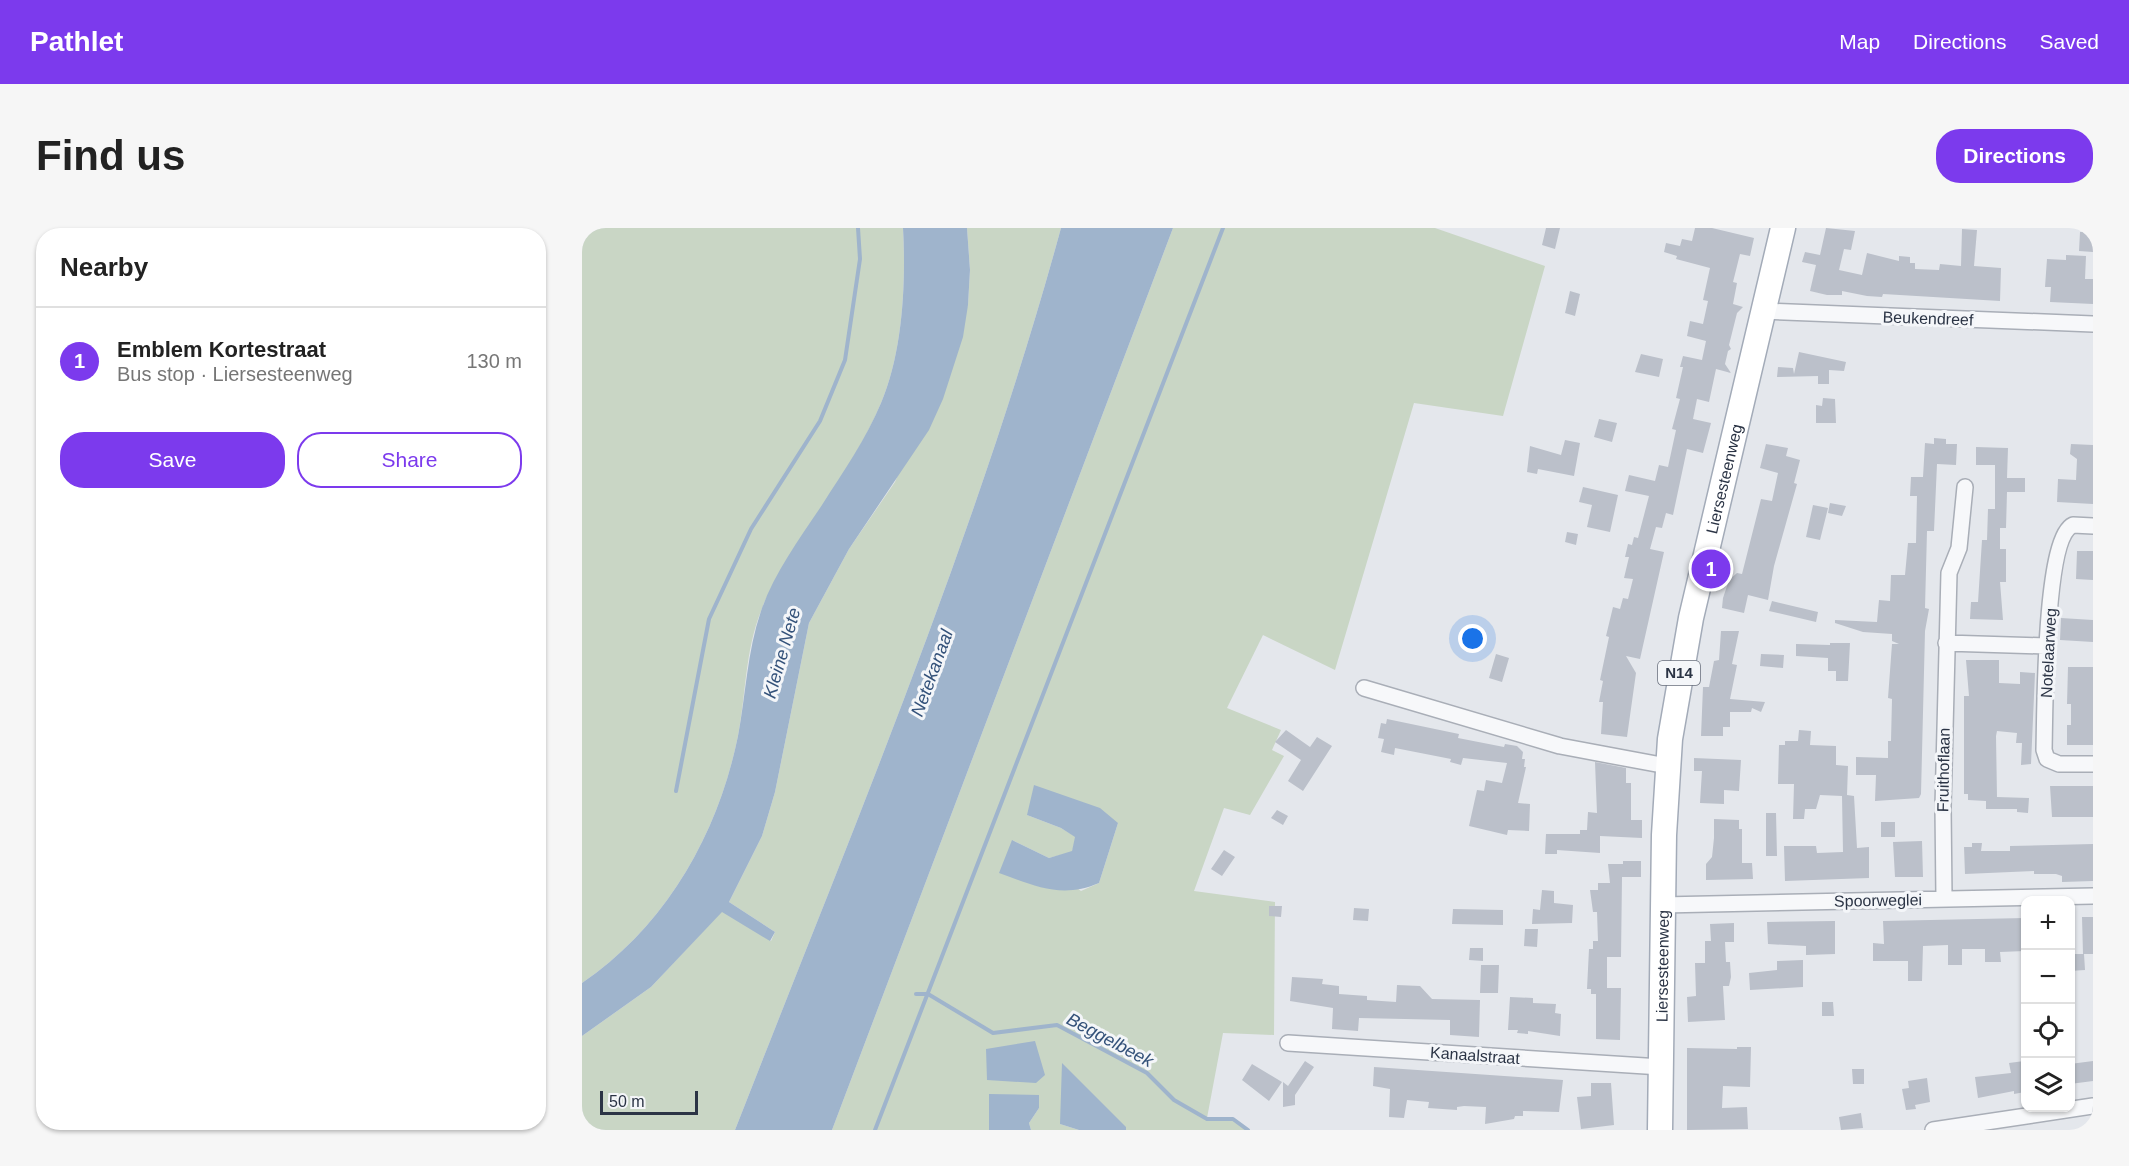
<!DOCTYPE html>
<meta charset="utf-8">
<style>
:root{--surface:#fff;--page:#f6f6f6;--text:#222;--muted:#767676;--line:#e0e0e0;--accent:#7c3aed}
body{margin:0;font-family:Helvetica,sans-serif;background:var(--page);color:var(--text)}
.controls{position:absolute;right:18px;bottom:18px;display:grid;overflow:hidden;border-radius:12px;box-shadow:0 2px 4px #0004}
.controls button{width:54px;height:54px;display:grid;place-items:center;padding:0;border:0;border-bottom:2px solid var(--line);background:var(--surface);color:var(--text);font:30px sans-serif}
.scale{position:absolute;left:18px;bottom:15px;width:98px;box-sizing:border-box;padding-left:6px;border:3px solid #2b3445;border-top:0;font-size:16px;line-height:21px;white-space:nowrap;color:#2b3445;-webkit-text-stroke:4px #f4f6f9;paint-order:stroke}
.you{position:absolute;left:891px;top:411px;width:21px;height:21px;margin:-15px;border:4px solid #fff;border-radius:50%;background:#1a73e8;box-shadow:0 0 0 9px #1a73e833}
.badge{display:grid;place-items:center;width:39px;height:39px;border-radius:50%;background:var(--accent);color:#fff;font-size:20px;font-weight:700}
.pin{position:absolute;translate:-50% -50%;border:3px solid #fff;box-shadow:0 2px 6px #0006}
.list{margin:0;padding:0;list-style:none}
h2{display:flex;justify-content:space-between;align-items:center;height:78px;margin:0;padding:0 24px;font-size:26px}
h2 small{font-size:20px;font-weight:400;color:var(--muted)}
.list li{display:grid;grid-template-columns:39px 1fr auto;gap:18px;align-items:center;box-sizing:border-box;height:108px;padding:0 24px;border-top:2px solid var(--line)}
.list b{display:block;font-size:22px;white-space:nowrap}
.list p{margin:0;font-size:20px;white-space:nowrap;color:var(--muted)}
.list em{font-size:20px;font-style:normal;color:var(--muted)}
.actions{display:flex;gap:12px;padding:18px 24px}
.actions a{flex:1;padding:14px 0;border:2px solid var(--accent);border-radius:24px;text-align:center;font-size:21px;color:var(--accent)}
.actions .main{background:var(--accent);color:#fff}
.icon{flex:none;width:33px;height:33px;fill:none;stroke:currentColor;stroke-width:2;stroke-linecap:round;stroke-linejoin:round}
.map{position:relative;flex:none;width:1511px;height:902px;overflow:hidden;border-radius:24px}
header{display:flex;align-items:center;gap:36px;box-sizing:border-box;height:84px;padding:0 30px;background:var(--accent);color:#fff}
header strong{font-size:28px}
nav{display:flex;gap:33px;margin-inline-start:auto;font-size:21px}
.intro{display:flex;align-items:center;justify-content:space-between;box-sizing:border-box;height:144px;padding:0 36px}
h1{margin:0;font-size:42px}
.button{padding:15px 27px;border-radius:24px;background:var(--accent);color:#fff;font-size:21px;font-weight:700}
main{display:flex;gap:36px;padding:0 36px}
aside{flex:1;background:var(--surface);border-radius:24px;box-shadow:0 2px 4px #0004}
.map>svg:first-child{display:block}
</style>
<header>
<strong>Pathlet</strong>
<nav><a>Map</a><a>Directions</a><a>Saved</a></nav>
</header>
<div class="intro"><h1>Find us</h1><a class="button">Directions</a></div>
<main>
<aside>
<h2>Nearby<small></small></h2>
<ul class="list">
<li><span class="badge">1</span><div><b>Emblem Kortestraat</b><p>Bus stop · Liersesteenweg</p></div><em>130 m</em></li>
</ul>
<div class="actions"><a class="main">Save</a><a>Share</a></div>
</aside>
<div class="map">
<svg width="1511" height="902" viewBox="0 0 1511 902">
<rect width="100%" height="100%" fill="#e4e7ec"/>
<path fill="#c9d6c5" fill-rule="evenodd" d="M0,0H321C324,54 321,124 299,175C281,218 254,257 230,297C215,322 188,357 179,383C163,423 164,466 156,508C136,606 84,698 0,755Z
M385,0H479C395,308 269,605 153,902H0V808L69,759L140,683L189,713L193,704L147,674L180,608L193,564L227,395L267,321L313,254L386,77L388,42Z
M591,0H853L963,38L921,188L832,175L753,442L681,407L645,480L699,502L690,522L702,528L668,587L642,580L612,663L693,674L692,807L641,805L625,890L651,891L666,902H544V899L478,896L497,902H449L447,895L457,880L407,866V902H250ZM445,587L536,595L517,655L499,663L430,612L467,630L490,624L494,609L479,600Z"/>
<path fill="#9fb4cc" d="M321,0H385L388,42L386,77L381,109L361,171L347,202L267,321L227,395L193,564L180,608L147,674L193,704L188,713L140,684L69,759L0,808V755C84,698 136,606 156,508C164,466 165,424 179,383C192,345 218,310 240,277C261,244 284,211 299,175C321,124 324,54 321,0Z
M479,0H591L250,902H153C269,605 395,308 479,0Z
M452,557L518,580L536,595L517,655C480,671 453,658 417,645L430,612L467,630L490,623L493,609L479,600L445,587Z
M453,813L463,847L454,855L405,852L404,821Z
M480,835L544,899V902H497L478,896Z
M407,866L457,867V880L447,895L449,902H407Z"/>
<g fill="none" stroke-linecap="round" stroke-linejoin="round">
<path stroke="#9fb4cc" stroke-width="4" d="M94,563L127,391L169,301L238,193L263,132L278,31L276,0
M334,766H346L411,805L475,797L565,845L592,872L625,891H651L666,902
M293,902L641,0"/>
</g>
<path fill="#bbc0ca" d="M964,0H978L973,21L960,17Z
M1113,0H1130L1172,10L1168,28L1158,26L1151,54L1155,55L1151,76L1161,79L1155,85L1147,117L1149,121L1146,123L1143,136L1149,145L1134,141L1127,174L1115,171L1111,191L1129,195L1121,225L1105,221L1091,287L1084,285L1080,300L1074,299L1068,321L1082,324L1058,431L1044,428L1054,445L1045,509L1019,506L1021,474H1017L1021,453L1018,452L1027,409L1024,408L1031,379L1038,381L1041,370L1046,371L1051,351L1042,350L1047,329H1043L1046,316L1050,317L1052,309L1056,310L1067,268L1043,263L1047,247L1073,253L1077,237L1086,239L1094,202L1090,201L1098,171L1094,170L1101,139H1098L1101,128L1120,132L1124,113L1105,108L1108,93L1121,96L1126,73L1121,72L1128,40L1094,31L1095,28L1082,24L1084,15L1098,18L1100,11L1110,13Z
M1244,0L1273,3L1269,22L1262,21L1257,42L1280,47L1285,25L1317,33V28L1328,29V35H1333V41L1357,42L1358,36L1379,38L1380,1L1395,2L1392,38L1419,40L1418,73L1301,66L1300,69L1285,68L1260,63V67H1245L1228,63L1234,37L1220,34L1223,24L1238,27Z
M1498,4H1511V24L1497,23Z
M1484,27L1504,28L1503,51H1511V76L1468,74L1469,59H1463L1465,31L1484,32Z
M988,63L998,66L993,88L983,85Z
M1217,124L1264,134L1262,143L1247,142V156H1236V148L1195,149L1196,139L1211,140L1212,146Z
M1059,126L1081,131L1077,149L1053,144Z
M1241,170L1253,171L1254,195H1234V177L1240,178Z
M1017,191L1035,195L1030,214L1012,209Z
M1352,210L1364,211V216H1375L1374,237L1355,236L1352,303H1345L1343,380L1347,381L1343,403L1339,566L1337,570L1293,573L1294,547H1274V529L1306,530V513H1309L1310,471L1306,470L1310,416H1317L1310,413V406L1281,404L1253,395V392L1295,394L1297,372L1308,373L1309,347H1323L1326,315H1334L1335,268H1328L1329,249H1341L1343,215L1352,216Z
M983,212L998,215L992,248L956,241L955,246L945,244L948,218L979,227Z
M1184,216L1206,220L1204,228L1218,232L1212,255L1215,256L1192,338L1186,372L1166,367L1162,385L1140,380L1141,370L1147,352L1155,345L1160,346L1179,271L1190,273L1196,245L1178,240Z
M1489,216L1511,217V276L1475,274L1476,251L1494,252L1495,231L1488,226Z
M1394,219L1426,220L1425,250H1443V264H1425L1424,300H1418V321H1424V354H1418L1421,392L1388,391L1389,374H1396L1400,312H1405L1406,281H1413V237H1394Z
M1001,259L1036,267L1028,304L1005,299L1010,277L997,274Z
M1248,275L1264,278L1260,288L1246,285Z
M1231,277L1246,280L1238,312L1224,309Z
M985,304L996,306L994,317L983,314Z
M1495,323H1511V352L1494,351Z
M1190,373L1236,384L1234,394L1187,383Z
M1479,390L1511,392V414L1478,412Z
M1139,403H1157L1150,436L1155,437L1148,471L1183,474L1179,484L1170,480L1169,484H1148V499H1141V508H1119L1121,459H1127L1132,433L1137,432Z
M1248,415H1268L1266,453H1254V443H1246V430L1214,428V416L1248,417Z
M914,426L927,430L920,454L907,450Z
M1179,426L1202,427L1201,440L1178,438Z
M1384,432H1417V455L1438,456V444L1453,445L1449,536L1439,537L1440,515H1434L1435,505L1415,503L1414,508L1415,569L1447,570L1446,585L1435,584V581H1404V573L1386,572V566H1382V468H1387Z
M1486,439H1511V517H1485V497H1489V476H1485Z
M805,491L877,506L876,510L922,519L923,516L935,518L941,524L940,531H943L942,539H944L936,575L948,576L947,603L926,602L925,607L887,598L895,562L902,563L904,552L920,555L925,535L881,530L879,537L868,534L869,531L813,520L812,527L799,524L802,511L796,510L799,495L804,496Z
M704,502L728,519L735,509L750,518L721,563L706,553L719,532L693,514Z
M1217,502L1229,503L1228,517L1254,518V537L1266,538L1265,567L1272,568L1275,620L1287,619V650L1203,653L1202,618H1234L1235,625L1261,624L1260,568L1238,567L1234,581H1223L1222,591H1211L1212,556H1196L1197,517H1203V513H1216Z
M1112,530L1159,532L1157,563L1142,562V576L1118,575L1120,543H1112Z
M1013,534L1044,540V555H1049V592H1060V610L1018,608V625L975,622V626H963L964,606H998V602H1005L1006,584L1015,585Z
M1468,558H1511V589H1470Z
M695,582L706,588L701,597L689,590Z
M1184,585H1194L1195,628H1184Z
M1132,591L1157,592V601H1160V635H1170L1171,651L1124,652V636L1130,629L1132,610Z
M1299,594H1313V609H1299Z
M1340,613L1341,649H1313L1311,614Z
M1390,615H1400L1399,623H1428V618L1511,616V653L1480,654V648L1474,646H1452V643L1383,646L1382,619H1390Z
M642,622L653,629L640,648L629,641Z
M1041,633H1059V649H1040L1039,729H1025V760H1039L1038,812L1014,811V766H1009V761H1005L1007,721H1011V713H1016L1015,684H1011L1008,662H1016V655H1028L1026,636H1041Z
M960,662L972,663V675L991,677L990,695L950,696L951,681L958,682Z
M687,678H700L699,689L687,688Z
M772,680L787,681L786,693L771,692Z
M871,681L921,682V697L870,696Z
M1500,689H1511V726H1502L1503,742L1488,743V726H1501Z
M1443,690V723L1418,724L1419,734H1403V721H1380V737H1366V717L1341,718L1340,753H1326V733H1291V715L1302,716L1301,693Z
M1253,693V726L1224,727V718L1186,716L1185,694Z
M1152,695V714H1143L1144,734H1148L1149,749L1147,758H1141L1143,792L1106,794L1105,769L1114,768L1113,735H1123V713H1129L1128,696Z
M943,701H956L955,719L942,718Z
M888,720H901V733L887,732Z
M1221,732V759L1168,762L1167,745L1195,742V733Z
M899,737H917L916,765H898Z
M710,749L741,751L740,756L757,758V766L785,768V772L814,774L815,757L838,758L850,771L898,772L897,809L868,807V792L777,790L776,803L750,801L751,780L708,773Z
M928,769L951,770V775L974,776L973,785L979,786L978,808L946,803V806L935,805L936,802H926Z
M1240,774H1251L1252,788H1240Z
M1155,819H1169L1168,859L1141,858L1140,880L1165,879L1166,901L1105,902V820L1155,821Z
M723,833L732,839L713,867V877L701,879V854L706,858Z
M1442,833L1443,864L1432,866V863L1396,870L1393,849L1429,845L1427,835Z
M1511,833V853L1488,856V836Z
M670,836L700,854L687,873L660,852Z
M792,839L981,852L977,884L941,883V888H933L932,891L903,896L904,879L882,878L875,879V882L846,880L847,874L825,872L822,890L807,889L808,861L791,858Z
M1270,841H1282V856H1271Z
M1345,850L1348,874L1333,877L1334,881L1324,882L1320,861L1327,860L1326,853Z
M1009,855H1029L1032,897L999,901L995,869L1009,868Z
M1279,885L1281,900L1259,902L1257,889Z"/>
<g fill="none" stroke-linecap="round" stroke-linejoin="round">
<g stroke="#a9aeb7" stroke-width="18">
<path id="minor" d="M1180,83L1511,96
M1511,298L1491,297C1462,310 1463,487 1462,522L1465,531L1477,536H1511
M1364,415L1464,418
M782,460L978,518L1085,538
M1362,670L1361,579L1367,345L1377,320L1383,259
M1080,677L1511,668
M706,815L1079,839
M1351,902L1511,878"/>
</g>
<g stroke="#a3abb8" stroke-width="27">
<g id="primary">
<path id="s1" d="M1078,902L1082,607L1088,511L1109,390L1201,0"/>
</g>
</g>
<use href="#minor" stroke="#f7f8fa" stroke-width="15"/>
<use href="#primary" stroke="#fff" stroke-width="24"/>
</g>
<g text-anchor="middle" stroke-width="6" stroke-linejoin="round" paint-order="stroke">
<rect fill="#f4f6f9" stroke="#676e7b" stroke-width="1.5" x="1076" y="433" width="42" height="24" rx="4.5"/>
<g font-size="15" font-weight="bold" fill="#2b3445">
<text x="1097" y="450">N14</text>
</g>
<g font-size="16" fill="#2b3445" stroke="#f4f6f9">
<text transform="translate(1346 90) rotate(2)" y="6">Beukendreef</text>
<text dy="6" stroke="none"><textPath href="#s1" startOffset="657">Liersesteenweg</textPath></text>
<text transform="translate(1466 425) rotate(-87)" y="6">Notelaarweg</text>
<text transform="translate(1361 542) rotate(-89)" y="6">Fruithoflaan</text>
<text transform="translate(1296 672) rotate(-1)" y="6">Spoorweglei</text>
<text dy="6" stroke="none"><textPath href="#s1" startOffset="164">Liersesteenweg</textPath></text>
<text transform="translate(893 827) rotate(4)" y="6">Kanaalstraat</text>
</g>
<g font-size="18" font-style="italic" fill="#34527a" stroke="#f4f6f9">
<text transform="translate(200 425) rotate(-74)" y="6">Kleine Nete</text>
<text transform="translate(350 445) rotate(-70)" y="6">Netekanaal</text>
<text transform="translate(528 812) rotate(28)" y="6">Beggelbeek</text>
</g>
</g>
</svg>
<div class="controls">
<button>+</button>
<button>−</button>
<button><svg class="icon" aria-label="locate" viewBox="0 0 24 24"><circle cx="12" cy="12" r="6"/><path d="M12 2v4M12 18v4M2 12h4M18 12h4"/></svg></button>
<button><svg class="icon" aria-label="layers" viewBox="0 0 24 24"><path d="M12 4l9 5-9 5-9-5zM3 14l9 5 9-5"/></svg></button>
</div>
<div class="scale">50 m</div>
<div class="you"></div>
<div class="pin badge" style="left:1129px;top:341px">1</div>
</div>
</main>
